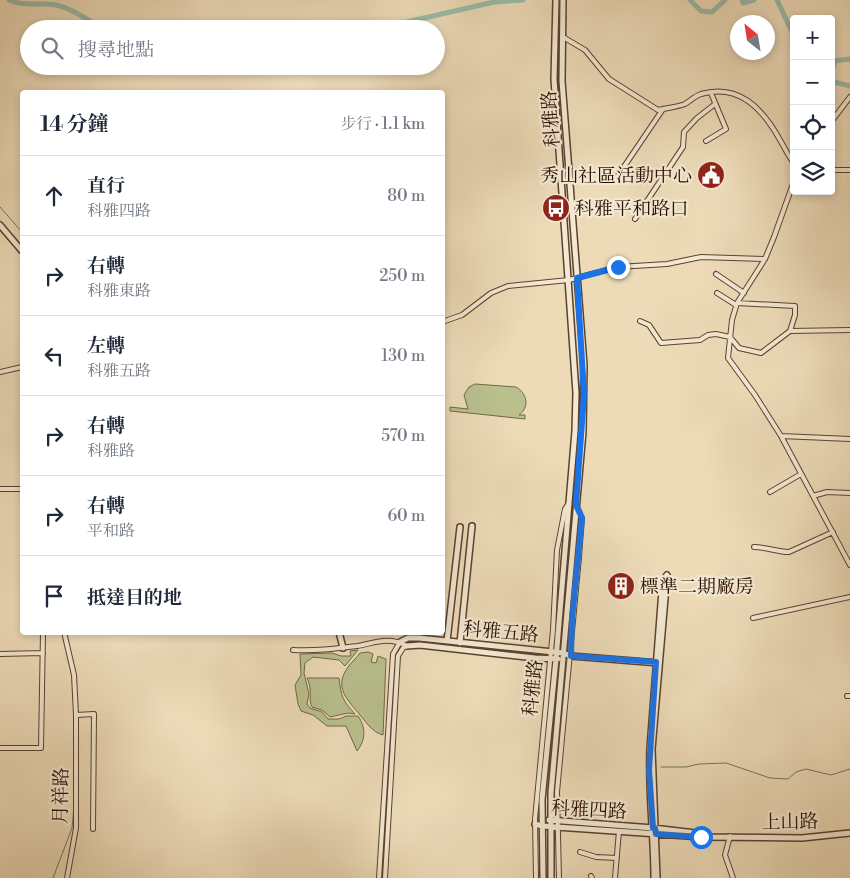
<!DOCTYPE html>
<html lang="zh-TW">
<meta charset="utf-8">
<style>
:root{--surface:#fff;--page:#f6f6f7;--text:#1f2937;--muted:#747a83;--line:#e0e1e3}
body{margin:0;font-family:"Libre Bodoni","Noto Serif TC",serif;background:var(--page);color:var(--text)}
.controls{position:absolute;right:15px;top:15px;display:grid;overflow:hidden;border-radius:5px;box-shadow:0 2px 8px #0003}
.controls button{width:45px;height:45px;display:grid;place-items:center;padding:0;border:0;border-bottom:1px solid var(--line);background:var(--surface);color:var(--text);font:25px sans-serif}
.compass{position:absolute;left:730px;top:15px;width:45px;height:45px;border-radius:50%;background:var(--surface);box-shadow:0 2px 8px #0003;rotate:330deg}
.stop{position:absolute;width:15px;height:15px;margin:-11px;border:4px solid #1a73e8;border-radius:50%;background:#fff}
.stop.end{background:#1a73e8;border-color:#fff;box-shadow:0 1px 5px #0008}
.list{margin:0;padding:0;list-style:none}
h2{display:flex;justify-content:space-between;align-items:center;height:65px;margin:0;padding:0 20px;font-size:21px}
h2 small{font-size:16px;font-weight:400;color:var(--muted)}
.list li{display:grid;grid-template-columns:32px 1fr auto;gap:15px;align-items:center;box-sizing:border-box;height:80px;padding:0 20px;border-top:1px solid var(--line)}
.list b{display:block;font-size:19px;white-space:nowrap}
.list p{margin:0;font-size:16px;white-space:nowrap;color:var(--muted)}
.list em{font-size:16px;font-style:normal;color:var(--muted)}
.icon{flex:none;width:28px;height:28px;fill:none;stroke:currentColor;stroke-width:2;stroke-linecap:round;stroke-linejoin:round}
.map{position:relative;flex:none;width:850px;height:878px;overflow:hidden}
.search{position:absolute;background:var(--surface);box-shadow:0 2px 8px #0003;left:20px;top:20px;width:425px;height:55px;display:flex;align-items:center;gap:12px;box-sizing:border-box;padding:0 18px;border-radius:28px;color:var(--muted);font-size:19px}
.panel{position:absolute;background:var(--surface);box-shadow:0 2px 8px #0003;left:20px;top:90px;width:425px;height:545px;border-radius:5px}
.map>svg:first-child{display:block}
</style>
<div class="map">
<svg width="850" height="878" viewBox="0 0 850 878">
<rect width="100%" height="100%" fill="#eddbb8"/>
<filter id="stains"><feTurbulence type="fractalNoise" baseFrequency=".004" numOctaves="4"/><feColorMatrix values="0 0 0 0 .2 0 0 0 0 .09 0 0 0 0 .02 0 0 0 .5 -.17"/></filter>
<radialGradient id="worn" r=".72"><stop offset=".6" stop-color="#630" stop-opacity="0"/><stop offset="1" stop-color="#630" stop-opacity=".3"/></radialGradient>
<path fill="#b9c08e" stroke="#726748" d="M475,384L516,387C527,393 530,407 519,415H525V419L450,411V407L468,409L464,395L469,387Z
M358,650L345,666L339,660L313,657L305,663L304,673L309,694L307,704L310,708L322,712L328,719H339L346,716H358C366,727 366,740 357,751L346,726H327L313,715L301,711L298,704L295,685L301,675L300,654L332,653L341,656H351L350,651Z
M368,652L373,654L371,662L376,663L378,656L386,659L383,735C372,732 367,723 360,715C348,700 333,688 348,667C351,662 357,658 360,653Z
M307,678H339C341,697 343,701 355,714L348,713L330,717L322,710L312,707C308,701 313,689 307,678Z"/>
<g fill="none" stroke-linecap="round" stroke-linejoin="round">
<path stroke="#6d7667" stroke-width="1" d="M0,207L22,232
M661,767H686L699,764L726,763L770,778L788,779L796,772L806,769L831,775L850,769
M53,878L72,828L74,807"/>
<path stroke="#9abcaa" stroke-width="5" d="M9,0C24,7 40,2 56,5C70,8 90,20 101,29
M690,0L701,11L712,12L725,0
M742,0L743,3L754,0
M777,0L794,36
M307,29H330
M376,29L494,2L523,0
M831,61L850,59
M831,72L834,64L833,62
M831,81L850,86"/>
<g stroke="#5b4130" stroke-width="6">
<path id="minor" d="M563,37L585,50L609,79L658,110C667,108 677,107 685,104C690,101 695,96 701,94C739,83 763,109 780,140C785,148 788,156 794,163
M831,122L850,97
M706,141L726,129L711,93
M831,170H850
M615,180L663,109
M794,181L774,237L765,259L737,303L732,320L728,358L755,395L781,436L850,565
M635,219L683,147L684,132L697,118L715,104
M716,274L744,293
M717,293L736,305
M737,303L795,306V315L790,331L850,330
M640,321L649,325L661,343L700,340L708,335L716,334L730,337L739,348L761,353L790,331
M442,322L462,315L491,293L508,286L569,280L618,267L667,264L701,257L765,259
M0,372L22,367
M781,436L850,439
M0,489H22
M770,492L801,474
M813,496L827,492L850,493
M754,547C766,547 777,552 789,552L833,532
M753,618L850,597
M64,632L74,675L76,715V828L67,878
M293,650C314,651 335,649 357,646C375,643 388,636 407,646L403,648L398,656L385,878
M0,654L43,653
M847,696H850
M76,715L94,714L93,829
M0,748H41L43,632
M730,836L725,855L733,878
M580,852L596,857L617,858
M591,876L592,878
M379,878L393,654L400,642
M536,878L535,819L553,630L557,550L565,509L569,503
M559,878L557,792L579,557L582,518L577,507
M615,878L619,831"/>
</g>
<g stroke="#5b4130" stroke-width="8">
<path id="tertiary" d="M0,225L22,251
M339,632L343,648
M447,641L460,527
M400,642L408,638H419L563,653L571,656L659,663
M460,643L472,526
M407,646L420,645L535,658L558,659
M549,820L653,828L704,834
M535,824L542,826L701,837L802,838L850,833
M543,878L542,800L556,659L575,431L576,393L554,79L556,0
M551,878V793L583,432L584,365L562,81L563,0
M654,878C654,835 648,791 650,748L662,590L663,581L667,575L652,749L657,878"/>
</g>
<use href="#minor" stroke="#f3e8d1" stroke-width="4"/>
<use href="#tertiary" stroke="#f3e8d1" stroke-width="5"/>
</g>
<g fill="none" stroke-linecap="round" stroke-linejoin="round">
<path stroke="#1a73e8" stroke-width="6" d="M618,267L577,278L584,394L576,505L582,518L572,619L571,656L656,662L649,770L653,828H655L656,834L701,837"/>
</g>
<defs>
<g id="civic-disc" transform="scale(1.4375)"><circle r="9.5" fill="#8f2418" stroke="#f3e8d1"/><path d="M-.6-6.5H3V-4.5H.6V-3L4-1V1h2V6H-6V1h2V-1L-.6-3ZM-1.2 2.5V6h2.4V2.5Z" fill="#fff"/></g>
<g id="bus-disc" transform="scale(1.4375)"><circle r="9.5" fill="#8f2418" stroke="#f3e8d1"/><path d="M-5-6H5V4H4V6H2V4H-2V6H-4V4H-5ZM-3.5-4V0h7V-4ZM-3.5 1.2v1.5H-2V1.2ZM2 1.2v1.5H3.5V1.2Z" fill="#fff"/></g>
<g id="building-disc" transform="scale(1.4375)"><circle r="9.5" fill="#8f2418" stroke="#f3e8d1"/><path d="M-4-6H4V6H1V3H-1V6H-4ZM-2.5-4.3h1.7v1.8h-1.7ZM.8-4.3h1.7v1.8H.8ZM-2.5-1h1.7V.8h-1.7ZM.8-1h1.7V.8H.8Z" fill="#fff"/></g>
</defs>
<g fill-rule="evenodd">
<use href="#civic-disc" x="711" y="175"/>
<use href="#bus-disc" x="556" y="208"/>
<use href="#building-disc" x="621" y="586"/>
</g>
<g text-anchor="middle" stroke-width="4.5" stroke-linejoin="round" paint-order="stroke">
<g font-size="19" fill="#2a0e02" stroke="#f3e8d1">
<text transform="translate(550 119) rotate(-94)" y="7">科雅路</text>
<text transform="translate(501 631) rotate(5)" y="7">科雅五路</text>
<text transform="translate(532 688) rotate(-84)" y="7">科雅路</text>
<text transform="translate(60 796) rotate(-89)" y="7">月祥路</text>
<text transform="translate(589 809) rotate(3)" y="7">科雅四路</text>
<text transform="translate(790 821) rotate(-1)" y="7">上山路</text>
</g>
<g font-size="19" fill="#2a0e02" stroke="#f3e8d1" text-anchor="start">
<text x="692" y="182" text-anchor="end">秀山社區活動中心</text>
<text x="575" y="215">科雅平和路口</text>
<text x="640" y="593">標準二期廠房</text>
</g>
</g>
<rect width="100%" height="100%" filter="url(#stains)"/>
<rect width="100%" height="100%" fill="url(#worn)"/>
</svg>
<div class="controls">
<button>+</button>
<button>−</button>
<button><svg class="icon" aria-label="locate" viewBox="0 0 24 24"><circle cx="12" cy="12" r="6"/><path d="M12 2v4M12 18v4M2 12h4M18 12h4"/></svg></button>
<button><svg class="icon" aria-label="layers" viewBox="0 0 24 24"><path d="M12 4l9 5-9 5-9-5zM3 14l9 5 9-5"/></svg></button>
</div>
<svg class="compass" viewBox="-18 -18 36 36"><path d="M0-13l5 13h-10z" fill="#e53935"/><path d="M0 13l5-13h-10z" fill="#747a83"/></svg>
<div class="stop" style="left:701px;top:837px"></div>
<div class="stop end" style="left:618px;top:267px"></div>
<div class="search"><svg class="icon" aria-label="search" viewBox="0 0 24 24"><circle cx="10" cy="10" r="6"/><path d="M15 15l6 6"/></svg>搜尋地點</div>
<section class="panel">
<h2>14 分鐘<small>步行 · 1.1 km</small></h2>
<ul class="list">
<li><svg class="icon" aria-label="ahead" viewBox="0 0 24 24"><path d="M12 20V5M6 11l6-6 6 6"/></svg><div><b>直行</b><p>科雅四路</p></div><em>80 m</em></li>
<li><svg class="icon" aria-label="right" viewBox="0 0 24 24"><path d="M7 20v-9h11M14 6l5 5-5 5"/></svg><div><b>右轉</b><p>科雅東路</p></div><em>250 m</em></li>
<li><svg class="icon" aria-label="left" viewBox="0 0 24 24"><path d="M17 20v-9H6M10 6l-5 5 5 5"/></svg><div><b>左轉</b><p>科雅五路</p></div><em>130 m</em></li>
<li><svg class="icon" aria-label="right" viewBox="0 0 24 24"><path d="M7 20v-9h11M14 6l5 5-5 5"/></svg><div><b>右轉</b><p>科雅路</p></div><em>570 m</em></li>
<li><svg class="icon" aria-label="right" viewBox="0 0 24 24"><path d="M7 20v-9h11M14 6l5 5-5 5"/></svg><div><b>右轉</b><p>平和路</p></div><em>60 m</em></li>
<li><svg class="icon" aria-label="arrive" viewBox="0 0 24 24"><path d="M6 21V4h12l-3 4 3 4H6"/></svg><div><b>抵達目的地</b></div></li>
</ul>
</section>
</div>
